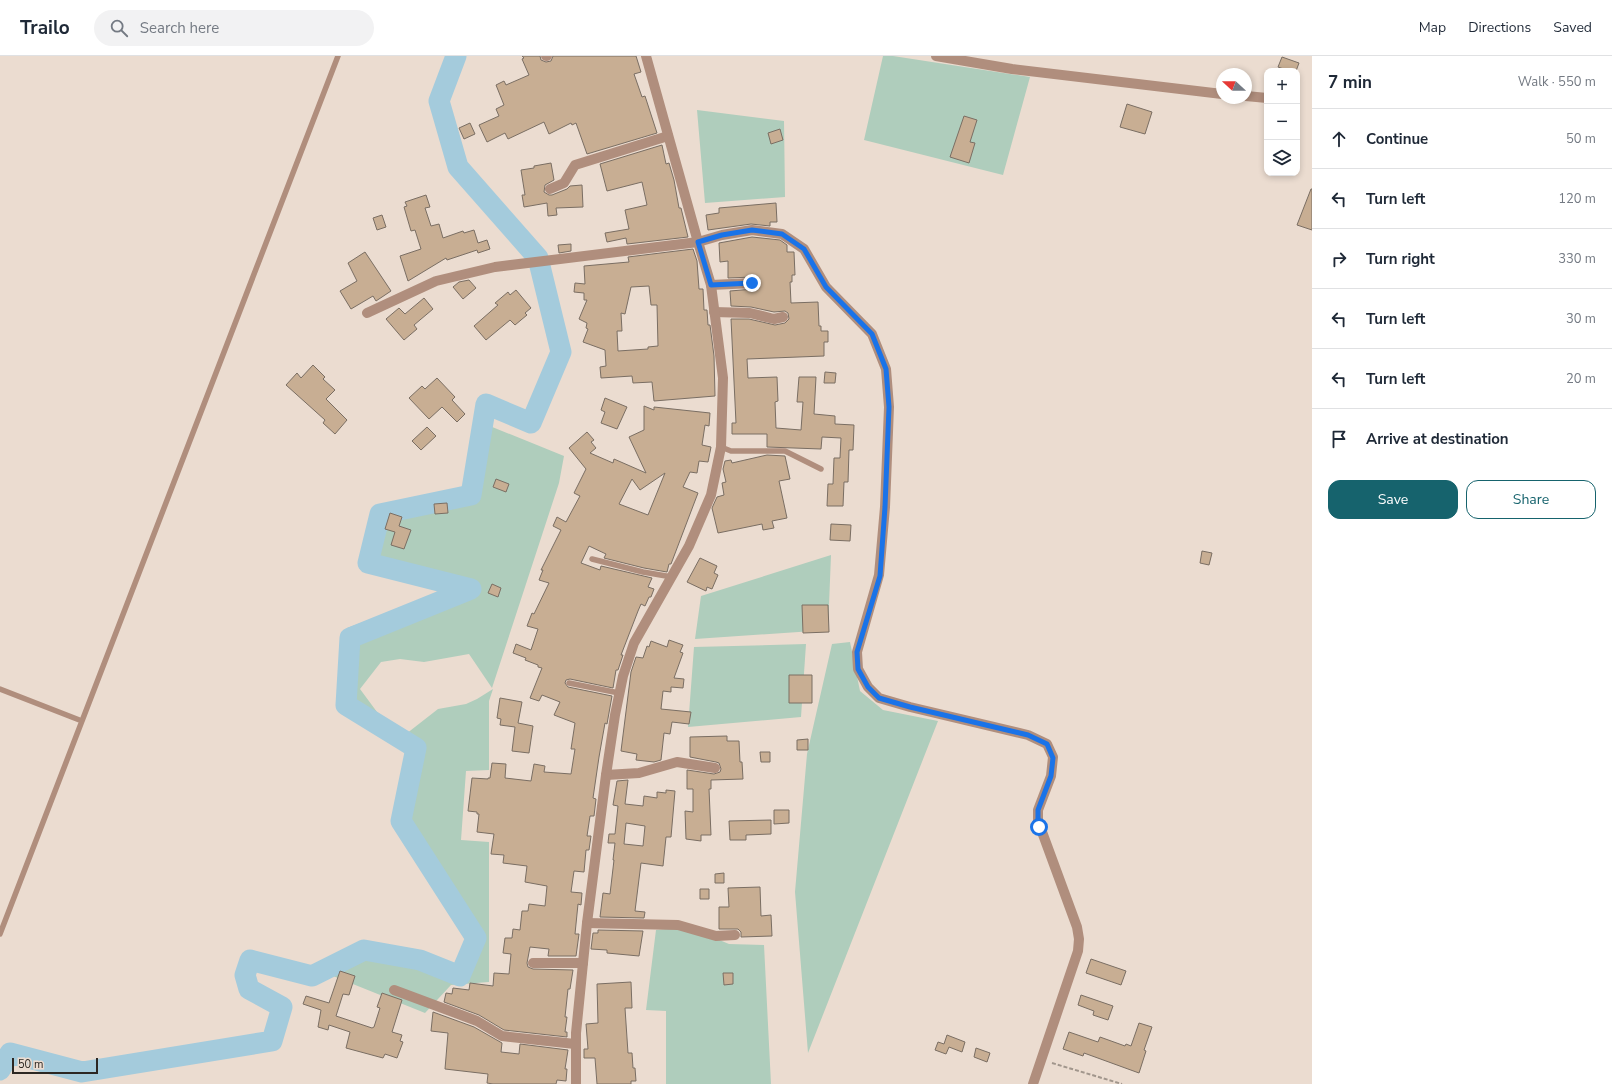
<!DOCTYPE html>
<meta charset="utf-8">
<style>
:root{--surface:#fff;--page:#f2f2f3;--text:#1f2937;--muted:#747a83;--line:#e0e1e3;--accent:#16636d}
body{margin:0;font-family:"Nunito Sans",sans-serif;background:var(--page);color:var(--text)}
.controls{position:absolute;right:12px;top:12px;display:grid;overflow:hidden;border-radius:8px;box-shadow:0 2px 6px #0003}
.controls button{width:36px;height:36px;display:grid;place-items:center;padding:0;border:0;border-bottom:1px solid var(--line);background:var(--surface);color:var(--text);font:20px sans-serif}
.compass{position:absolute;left:1216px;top:12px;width:36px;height:36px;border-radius:50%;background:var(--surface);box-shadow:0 2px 6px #0003;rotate:291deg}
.scale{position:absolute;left:12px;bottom:10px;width:86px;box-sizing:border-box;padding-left:4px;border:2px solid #2c2722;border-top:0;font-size:11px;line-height:14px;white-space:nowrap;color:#2c2722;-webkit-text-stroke:3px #ebdcd0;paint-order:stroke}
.stop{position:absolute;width:12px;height:12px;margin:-9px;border:3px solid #1a73e8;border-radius:50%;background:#fff}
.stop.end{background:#1a73e8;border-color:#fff;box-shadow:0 1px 4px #0008}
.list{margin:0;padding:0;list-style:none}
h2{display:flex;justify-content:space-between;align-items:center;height:52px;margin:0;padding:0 16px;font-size:17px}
h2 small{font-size:13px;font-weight:400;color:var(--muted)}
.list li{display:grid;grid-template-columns:26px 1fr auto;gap:12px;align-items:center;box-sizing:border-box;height:60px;padding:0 16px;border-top:1px solid var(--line)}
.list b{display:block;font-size:15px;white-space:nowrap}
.list em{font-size:13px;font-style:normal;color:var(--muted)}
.actions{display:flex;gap:8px;padding:12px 16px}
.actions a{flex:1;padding:9px 0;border:1px solid var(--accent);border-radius:12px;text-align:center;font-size:14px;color:var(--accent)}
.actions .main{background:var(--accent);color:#fff}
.icon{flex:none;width:22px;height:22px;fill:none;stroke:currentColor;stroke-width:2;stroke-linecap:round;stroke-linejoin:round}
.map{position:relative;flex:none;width:1312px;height:1028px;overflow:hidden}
header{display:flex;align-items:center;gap:24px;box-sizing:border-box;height:56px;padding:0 20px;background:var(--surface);border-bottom:1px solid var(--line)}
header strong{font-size:19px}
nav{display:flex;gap:22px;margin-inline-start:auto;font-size:14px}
.search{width:280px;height:36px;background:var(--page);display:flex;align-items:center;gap:10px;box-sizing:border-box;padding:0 14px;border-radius:22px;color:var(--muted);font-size:15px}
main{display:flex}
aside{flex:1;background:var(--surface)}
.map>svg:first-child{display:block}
</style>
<header>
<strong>Trailo</strong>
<div class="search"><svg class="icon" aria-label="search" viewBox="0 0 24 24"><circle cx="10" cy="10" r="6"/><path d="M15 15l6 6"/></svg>Search here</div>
<nav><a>Map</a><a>Directions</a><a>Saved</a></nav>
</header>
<main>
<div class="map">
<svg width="1312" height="1028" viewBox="0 0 1312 1028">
<rect width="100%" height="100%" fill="#ebdcd0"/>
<path fill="#afcdbc" d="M883,0H893L1030,21L1003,119L864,84Z
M697,54L784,65L785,141L705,147Z
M475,364L564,400L559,427L492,632L469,598L424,606L400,603L381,606L360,633L377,656L406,678L438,653L466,648L477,643L493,633L489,645V714L466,715L461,784L489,786V926L451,929L425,957L313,912L366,885L414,893L453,911L467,881L393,764L405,696L337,651L341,597L347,572L451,534L360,511L377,450L466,435Z
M831,499L828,574L695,583L701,540Z
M850,586L860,635L883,654L938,665L808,997L795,836L807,698L832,588Z
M806,588L801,661L688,671L694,591Z
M688,871L729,888L764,889L771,1028H666V955L646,954L656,874Z"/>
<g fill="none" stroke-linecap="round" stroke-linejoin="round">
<path stroke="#a4cbdc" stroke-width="21" d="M0,1014L10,997L82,1016L272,985L282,951L249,933L245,919L250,904L312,920L364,894L420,904L460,920L476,882L401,765L416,692L346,649L350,582L471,533L368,507L380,458L471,439L486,348L531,367L561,296L538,202L458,111L439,45L456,0"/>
</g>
<path fill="#c8ae93" stroke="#7a6e63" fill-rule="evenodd" d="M522,0H540L541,4L546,6L551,5L553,0H636L641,16L634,18L642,41L645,40L657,77L587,98L576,67L572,69L571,67L549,78L544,66L508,83L505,77L487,86L479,69L499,60L496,53L504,49L496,29L504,25L506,29L529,19L522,3L524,2Z
M1282,1L1299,7L1296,15H1289L1278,11Z
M1127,48L1152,56L1145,78L1120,71Z
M964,60L977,64L970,86L975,87L969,107L950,101Z
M470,67L475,78L464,83L459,72Z
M780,73L783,84L771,88L768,77Z
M662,89L666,108L669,107L674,124L679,152H681L688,181L627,188L626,182L607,186L605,177L629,173L625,154L647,149L642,126L607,135L600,108Z
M551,107L554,124L545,129L544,136L549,139H552L567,133L570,130L582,129L583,151L556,152L557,159L548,160L547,147L524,151L522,139H525L521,114L534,112V110Z
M1311,133H1312V174L1297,169Z
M426,139L430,151L425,152L431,170L439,168L443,182L463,175L464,177L474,174L478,187L487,184L490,193L478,197L477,194L447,204L446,202L408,225L400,200L421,193L415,174L411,175L404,151L407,150L405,146Z
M776,147L777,166H770V170L751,168L708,174L706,159L719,157V152Z
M382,159L386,171L377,174L373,162Z
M752,181L780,184L787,189V196H794L795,219H792V226H790L791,247L818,246L819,270H821V275H828V286H824V300L747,303L748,322L777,321L778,345L775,346L776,372L801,374L803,346H797L799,321H816L814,358L835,360V368L854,369L853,394H849L848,426H844L843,450H827L828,428H833L834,402H840L841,382L822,381L821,393L767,391V378H732V367H736L731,263H749L775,269L785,267L789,263L788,257L785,255L774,256L751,251L731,250L730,235L754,233L759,230V226L758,223L753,221L728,222V205L720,206L719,187Z
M571,188V195L559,197L558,189Z
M693,193L697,205L699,233H703L704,254H707L708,269H710L714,300L715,340L654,345L652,326L633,327L632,320L601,322L600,311L606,310L605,294L583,286L588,273L586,272L587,267L579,263L587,244H584V237L574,236L575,227L585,228L584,210L629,206L628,201ZM649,230L651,249H657L658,290L648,291V293L618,295L617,275H622L621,257L625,258L631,231Z
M365,196L391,235L376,245L373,240L351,253L340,235L357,225L348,207Z
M469,224L476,232L463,243L453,231L459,226Z
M516,234L531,252L525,257L527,259L515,269L510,264L486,284L474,270L498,249L495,247L508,236L510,239Z
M424,242L433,253L414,269L417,273L404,284L386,263L399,252L405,258Z
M313,309L325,321L323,323L335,334L326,343L347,364L335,378L323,367L325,364L286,329L297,317L301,322Z
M825,316L836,317L835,327H824Z
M437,322L455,341L452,344L465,358L457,366L442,351L429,363L409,342L422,330L425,333Z
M605,342L627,351L617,373L601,367L605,356L601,354Z
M644,350L654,354V351L710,357L709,370L705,369L702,389L711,391L708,406L699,405L697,417L690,416L683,431L698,437L671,508H669L667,516L644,512L604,502L606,498L589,490L581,507L600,514L601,510L652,522L648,531L654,533L651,541H649L645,550L641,548L638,555L621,599H623L618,614H616L613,632L570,623L566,624L565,627L568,631L612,640L607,668L605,667L599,701L593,742L596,743L594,760H590L587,780H591L589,794H586L584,816L574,815L571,836L582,837L581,849L578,848L575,878H579L576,900H548L549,893L530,891L527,907L528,911L533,913L573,914L570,933H568L565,961H567L565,976H567V981L504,974L479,959L444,946L446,937L452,938L453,932L469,934L470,927L493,930L494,917L509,918L511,898L503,897L505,882H512L513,873L520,874L522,855H528L529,848L545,850L547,830L525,826L527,810L503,807L504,799L491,798L494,778L477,776L479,758H477V756L468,755L472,722L488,723V722H490L492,707L506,708L505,722L531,725L534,708L545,710L544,716L571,718L575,693H571L575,667L554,659L560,646L542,639L539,645L530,642L542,612L538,611V609L525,604L526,602L513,597L516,588L531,594L538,573L527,570L532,557L534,558L549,527L539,524L543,514H541L561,474L553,470L557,461L566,466L580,440L574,437L586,413L569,392L587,376L594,384L591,386L596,392L590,397L613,407L614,403L646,417L629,381L644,374ZM665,417L648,459L619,448L632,423L640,434Z
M427,371L436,380L421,394L412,385Z
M767,399L785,400L790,423L779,425L787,462L772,465L774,472L763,474L762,468L718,477L712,452L717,441L724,439L722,427L726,426L723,413L725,405L731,404L732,407Z
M496,423L509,428L506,436L493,431Z
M447,447L448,457L435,458L434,448Z
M390,457L402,461L399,470L411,474L404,493L391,489L395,476L385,473Z
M831,468L851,469L850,485L830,484Z
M1202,495L1212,497L1209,509L1200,507Z
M700,502L717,510L714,517L718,519L712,533L707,531L706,535L687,526Z
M492,528L501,532L498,541L488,537Z
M802,549H828L829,576L803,577Z
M669,584L683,589L680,596L683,597L674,622L684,623L683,632L671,631V636L663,635L661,653L691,656L689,668L672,666L670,678L664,677L661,704L654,706L636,704L637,698L621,695L631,616L636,601L643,602L647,590L649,591L651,585L667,591Z
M789,619H812V647H789Z
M500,642L522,646L518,667L533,670L529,697L512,695L515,671L500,669L501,663L497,662Z
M727,680V685H739L740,706H742L743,723L711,724V733H709L711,779H701V785L686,783L685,755L693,756V733H687V714L714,718L720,716L721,713L719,707L716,706L690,701V681Z
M808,683V694H797V684Z
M760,696H770V706H761Z
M628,724L625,748L643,750L644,740L657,742V736L666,737V734L675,735L671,781H666L663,810L641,807L635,855L645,856L644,862L600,861L603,837L610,838L614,804H613L615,787H608L609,778H615L618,750L613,749L617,725ZM626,767L645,770L643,790L624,788Z
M774,754H789V767L774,768Z
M771,764V778L746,779V784H730L729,765Z
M724,817V827H715V818Z
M760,831L761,860L771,859L772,880L741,881V876L738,873H719V851H729L728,832Z
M700,833H709V843H700Z
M598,874L643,875L639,900L607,897V894L591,893L593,877H598Z
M1091,903L1126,915L1121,929L1086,917Z
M340,915L355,920L349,939L343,938L336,960L372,972L374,971L380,952L377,951L382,937L402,944L392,976L402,979L400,985L403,986L397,1002L385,998L383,1002L346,992L350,976L329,969L328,974L318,971L321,954L303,948L306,940L329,947Z
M723,917H733V928L724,929Z
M631,926L632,952H625L628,997H632L633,1012H635L636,1025H631V1028H597L595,1002H584V993H588L586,968L598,967L597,928Z
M1081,939L1113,950L1108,964L1093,959L1094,955L1078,949Z
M433,956L474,971L502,987L501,996L519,998L520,988L568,994L565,1013H567L566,1025L557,1024L556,1028H493L487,1027L488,1018L445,1013L448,977L431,975Z
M1139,967L1152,971L1144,994L1146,995L1139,1017L1084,997L1083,1000L1063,993L1069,976L1098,986L1100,981L1125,990L1126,988L1131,990Z
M947,979L965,986L962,996L949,991L946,998L935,994L938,986L944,988Z
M976,992L990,997L987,1006L974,1001Z"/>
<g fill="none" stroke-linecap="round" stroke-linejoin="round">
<path stroke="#a1968c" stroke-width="2" stroke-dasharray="4 2" stroke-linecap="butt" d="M1052,1007L1122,1028"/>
<path stroke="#b08e7d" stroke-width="5.5" d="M721,391L731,395H785L821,413
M592,503L643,516L672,521
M569,627L619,637
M0,633L82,665
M0,878L338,0"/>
<path stroke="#b08e7d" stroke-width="10" d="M546,0H547
M936,0L1012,13L1222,38
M1246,40L1267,42
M550,133L564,127L575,109L668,80
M711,229L753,227
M714,256L750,257L774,263L783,261
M367,257L436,225L495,211L698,186L722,179L752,174L782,178L804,193L826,231L872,278L886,313L889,351L885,451L879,519L857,596L858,613L868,631L879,642L910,651L1028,679L1047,688L1053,701L1051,720L1038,754V765L1077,871L1079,883L1078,895L1033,1028
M606,719L639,717L677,706L715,712
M587,867L678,869L716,880L735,879
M533,907H583
M394,934L477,965L502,980L575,988"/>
<path stroke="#b08e7d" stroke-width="10" d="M576,1028V977L587,867L606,719L615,659L623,620L634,587L689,490L711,439L721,391L723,322L711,229L698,186L646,0"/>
</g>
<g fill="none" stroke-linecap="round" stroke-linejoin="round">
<path stroke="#1a73e8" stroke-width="5" d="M752,227L711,229L698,186L722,179L752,174L782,178L804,193L826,231L872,278L886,313L889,351L885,451L880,520L857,596L858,613L868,631L879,642L910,651L1028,679L1047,688L1053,702L1051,720L1038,754V765L1039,771"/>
</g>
</svg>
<div class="controls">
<button>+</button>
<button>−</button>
<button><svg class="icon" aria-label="layers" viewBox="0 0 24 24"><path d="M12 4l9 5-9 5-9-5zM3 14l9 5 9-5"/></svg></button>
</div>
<svg class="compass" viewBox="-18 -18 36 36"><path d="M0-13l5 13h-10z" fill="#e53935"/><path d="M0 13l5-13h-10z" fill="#747a83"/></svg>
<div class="scale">50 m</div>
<div class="stop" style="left:1039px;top:771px"></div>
<div class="stop end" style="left:752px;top:227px"></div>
</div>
<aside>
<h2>7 min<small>Walk · 550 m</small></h2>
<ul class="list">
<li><svg class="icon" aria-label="ahead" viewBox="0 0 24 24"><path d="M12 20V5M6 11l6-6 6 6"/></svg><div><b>Continue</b></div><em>50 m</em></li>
<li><svg class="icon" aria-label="left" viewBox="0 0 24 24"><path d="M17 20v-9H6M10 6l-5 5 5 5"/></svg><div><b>Turn left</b></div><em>120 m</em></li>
<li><svg class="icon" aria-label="right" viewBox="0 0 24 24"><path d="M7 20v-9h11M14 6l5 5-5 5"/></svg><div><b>Turn right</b></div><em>330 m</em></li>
<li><svg class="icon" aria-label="left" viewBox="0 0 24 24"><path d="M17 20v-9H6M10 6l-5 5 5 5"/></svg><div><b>Turn left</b></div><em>30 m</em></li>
<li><svg class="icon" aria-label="left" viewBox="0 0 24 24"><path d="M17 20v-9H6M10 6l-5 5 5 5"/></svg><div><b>Turn left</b></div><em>20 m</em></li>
<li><svg class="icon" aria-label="arrive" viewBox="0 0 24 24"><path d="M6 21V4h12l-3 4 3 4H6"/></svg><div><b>Arrive at destination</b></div></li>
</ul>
<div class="actions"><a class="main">Save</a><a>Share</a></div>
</aside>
</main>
